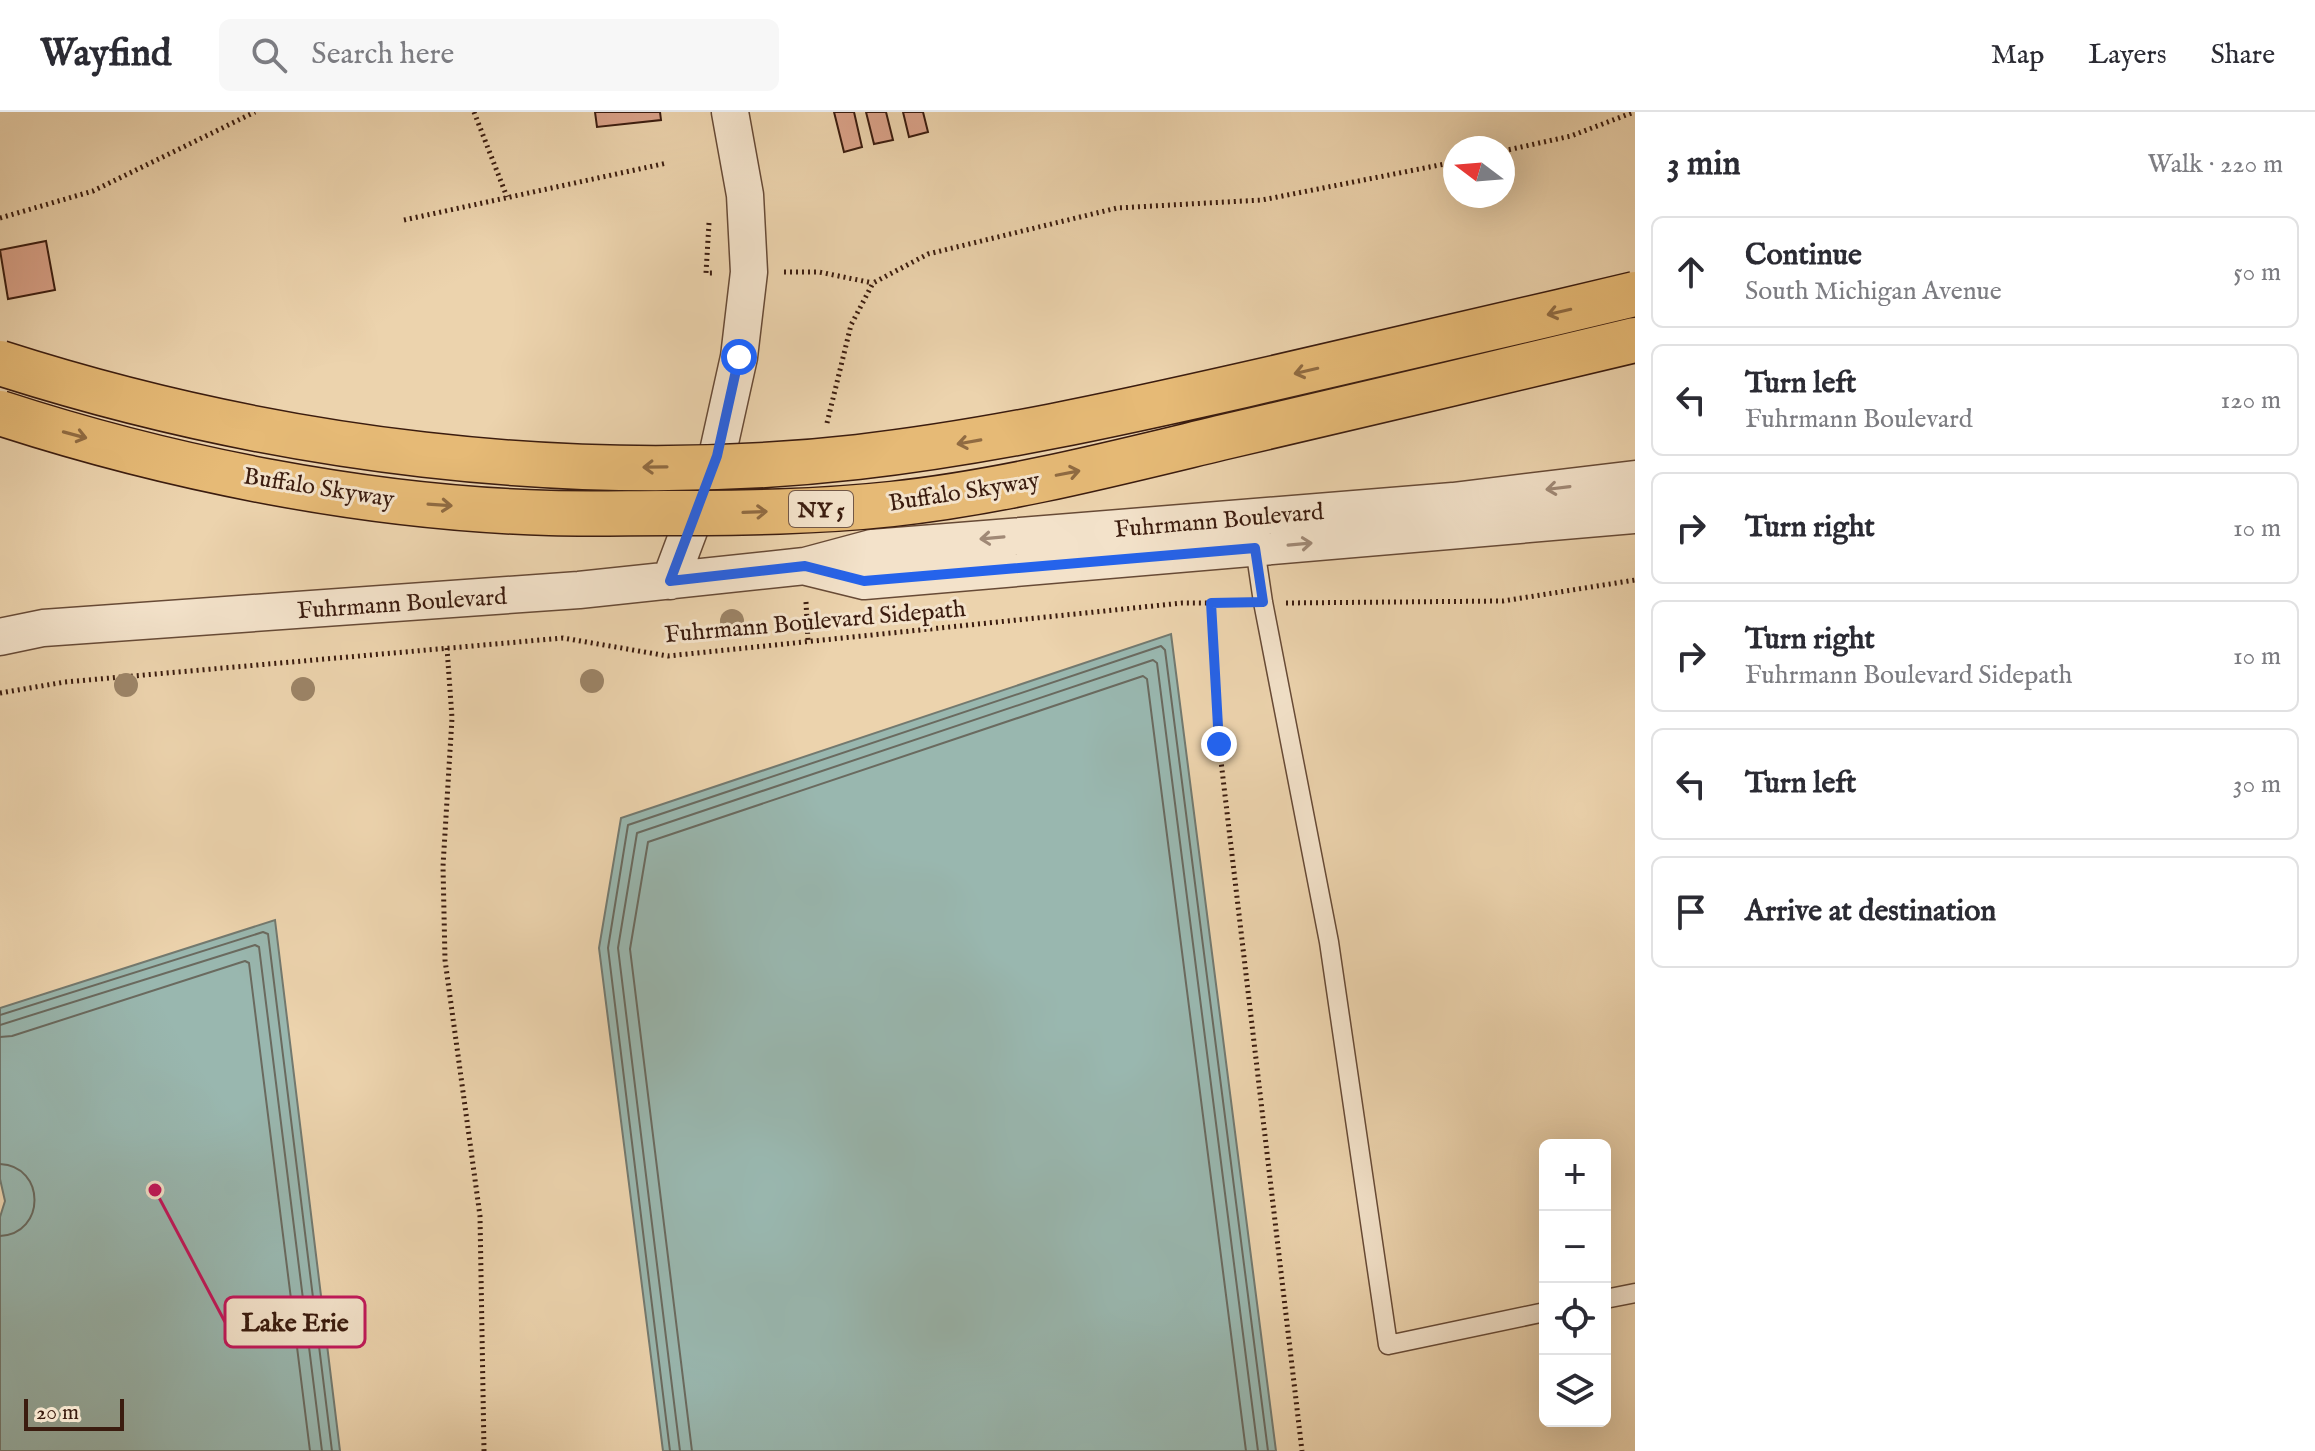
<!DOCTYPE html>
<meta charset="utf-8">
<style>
:root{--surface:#fff;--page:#f7f7f7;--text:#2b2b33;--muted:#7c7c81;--line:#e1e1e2}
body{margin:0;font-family:"IM FELL English",serif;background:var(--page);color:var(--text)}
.controls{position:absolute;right:24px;bottom:24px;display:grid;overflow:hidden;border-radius:12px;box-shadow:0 8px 32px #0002}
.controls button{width:72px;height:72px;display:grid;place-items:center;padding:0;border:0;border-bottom:2px solid var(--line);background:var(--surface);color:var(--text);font:40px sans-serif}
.compass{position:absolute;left:1443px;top:24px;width:72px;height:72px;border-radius:50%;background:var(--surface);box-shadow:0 8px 32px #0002;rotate:286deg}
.scale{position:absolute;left:24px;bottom:20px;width:100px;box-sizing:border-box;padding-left:8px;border:4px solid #3b1c0f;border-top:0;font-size:22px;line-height:28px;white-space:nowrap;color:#3b1c0f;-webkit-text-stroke:6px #f3e2ca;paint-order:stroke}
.stop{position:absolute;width:24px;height:24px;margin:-18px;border:6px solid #2563eb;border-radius:50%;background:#fff}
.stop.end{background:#2563eb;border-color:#fff;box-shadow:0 2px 8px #0008}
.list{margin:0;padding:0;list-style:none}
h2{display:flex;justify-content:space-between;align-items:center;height:104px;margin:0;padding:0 32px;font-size:34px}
h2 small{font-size:26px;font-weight:400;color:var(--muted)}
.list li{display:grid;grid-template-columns:52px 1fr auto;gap:24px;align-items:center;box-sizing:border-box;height:112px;margin:0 16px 16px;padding:0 16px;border:2px solid var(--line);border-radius:12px}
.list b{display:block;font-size:30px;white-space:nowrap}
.list p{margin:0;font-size:26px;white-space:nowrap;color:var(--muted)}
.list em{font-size:26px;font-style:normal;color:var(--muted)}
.icon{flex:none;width:44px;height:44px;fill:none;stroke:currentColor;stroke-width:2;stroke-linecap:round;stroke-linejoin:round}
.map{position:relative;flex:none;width:1635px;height:1339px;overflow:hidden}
header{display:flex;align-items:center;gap:48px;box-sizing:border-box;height:112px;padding:0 40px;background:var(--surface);border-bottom:2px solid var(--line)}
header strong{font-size:38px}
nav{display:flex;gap:44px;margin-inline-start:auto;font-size:28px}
.search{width:560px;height:72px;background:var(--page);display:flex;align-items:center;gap:20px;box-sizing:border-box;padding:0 28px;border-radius:12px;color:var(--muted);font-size:30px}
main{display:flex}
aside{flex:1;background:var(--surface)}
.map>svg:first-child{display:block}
</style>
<header>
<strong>Wayfind</strong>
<div class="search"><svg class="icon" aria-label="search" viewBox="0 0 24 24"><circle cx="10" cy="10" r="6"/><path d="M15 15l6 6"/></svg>Search here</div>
<nav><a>Map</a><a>Layers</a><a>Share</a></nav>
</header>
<main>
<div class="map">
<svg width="1635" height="1339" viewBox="0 0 1635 1339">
<rect width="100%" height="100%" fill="#ecd3ad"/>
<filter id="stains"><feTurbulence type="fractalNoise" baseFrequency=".0025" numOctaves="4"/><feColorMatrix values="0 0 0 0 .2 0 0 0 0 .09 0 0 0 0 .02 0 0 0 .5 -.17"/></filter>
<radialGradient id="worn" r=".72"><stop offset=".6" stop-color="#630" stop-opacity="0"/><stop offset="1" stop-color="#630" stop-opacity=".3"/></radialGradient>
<path fill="#99b7af" stroke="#73796f" stroke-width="2" d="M1171,522L1276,1339H663L599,836L621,706Z
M275,808L340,1339H0V1105L5,1089L0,1067V896Z"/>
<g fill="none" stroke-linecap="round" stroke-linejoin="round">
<path stroke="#6a6a5f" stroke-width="2" d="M0,903L263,820L268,822L332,1339
M0,913L255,833L259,835L322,1339
M0,925L12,924L245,849L249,851L310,1339
M0,1052C46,1054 46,1122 0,1124
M670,1339L608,836L628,713L1161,534L1165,538L1268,1339
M680,1339L618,836L637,721L1153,548L1157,551L1258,1339
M692,1339L630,837L648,730L1143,564L1147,567L1246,1339"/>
</g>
<path fill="#daa289" stroke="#3b1c0f" stroke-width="2" d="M595,0H660L661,8L597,15Z
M834,0H854L862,35L844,40Z
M866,0H886L893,28L874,32Z
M903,0H923L928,20L909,25Z
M46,129L55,178L8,187L0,138Z"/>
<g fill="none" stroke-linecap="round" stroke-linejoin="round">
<g stroke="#674a36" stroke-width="21">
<path id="service" d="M1255,436L1263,490L1329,830L1388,1233L1545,1200
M1605,1187L1635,1181"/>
</g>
<g stroke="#674a36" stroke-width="39">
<path id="minor" d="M807,455L864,469L1635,403
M670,469L717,344L739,245L749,160L745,83L730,0
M0,525L43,516L579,478L805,454L872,436L1453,389L1635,367"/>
</g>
<path stroke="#3b1c0f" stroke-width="5" stroke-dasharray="2 4" stroke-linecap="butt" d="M474,0L507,85
M1503,39L1571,24L1634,0
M0,106L93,79L255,0
M404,108L667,51
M709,111L706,161H714
M784,160H819L873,171
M827,311L851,213L873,171L928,142L1117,96L1262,88L1455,50
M806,490L808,528
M1211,491L1219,632L1302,1339
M1286,491L1503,489L1635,468
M447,536L452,606L443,754L445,848L480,1104L484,1339
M0,581L65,570L563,526L668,544L1182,491H1240"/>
<use href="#service" stroke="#f3e2ca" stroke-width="18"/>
<use href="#minor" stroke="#f3e2ca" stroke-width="36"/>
<g stroke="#3b1c0f" stroke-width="47" stroke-linecap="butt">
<path id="motorway-bridge" d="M0,251C271,338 574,377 858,345C989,330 1116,302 1244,273C1375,243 1505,213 1635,182
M0,301C172,357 368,396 550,401C589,402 628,401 667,401C742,401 817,400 892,392C1003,380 1112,352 1220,326C1358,294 1497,261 1635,228"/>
</g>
<use href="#motorway-bridge" stroke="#e6ba76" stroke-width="44"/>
</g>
<g fill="#9c8467">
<circle cx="732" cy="509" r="12"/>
<circle cx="592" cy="569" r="12"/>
<circle cx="126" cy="573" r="12"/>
<circle cx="303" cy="577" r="12"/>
</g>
<defs><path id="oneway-shaft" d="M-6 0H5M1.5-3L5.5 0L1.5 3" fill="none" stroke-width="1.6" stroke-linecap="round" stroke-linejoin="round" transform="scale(2)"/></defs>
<g stroke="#906b42">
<use href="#oneway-shaft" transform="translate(1559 200) rotate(167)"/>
<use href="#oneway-shaft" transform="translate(1306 259) rotate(167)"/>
<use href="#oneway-shaft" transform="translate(75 323) rotate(15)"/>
<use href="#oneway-shaft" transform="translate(969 330) rotate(170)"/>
<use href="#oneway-shaft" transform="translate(655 355) rotate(179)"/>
<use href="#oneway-shaft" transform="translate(1068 361) rotate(-11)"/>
<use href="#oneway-shaft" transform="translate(440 393) rotate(4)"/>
<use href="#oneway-shaft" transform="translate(755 400) rotate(-2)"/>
</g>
<g stroke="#a08976">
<use href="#oneway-shaft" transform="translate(1558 376) rotate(173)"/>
<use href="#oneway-shaft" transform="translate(992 426) rotate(175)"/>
<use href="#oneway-shaft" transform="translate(1300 432) rotate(-5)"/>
</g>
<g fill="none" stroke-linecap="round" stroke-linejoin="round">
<path stroke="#2563eb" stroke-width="10" d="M739,245L717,344L670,469L805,454L864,469L1255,436L1263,490L1211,491L1219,632"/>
</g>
<g text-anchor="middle" stroke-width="6" stroke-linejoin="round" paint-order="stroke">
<rect fill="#f3e2ca" stroke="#725747" stroke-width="2" x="789" y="379" width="64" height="36" rx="6"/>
<g font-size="22" font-weight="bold" fill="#3b1c0f">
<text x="821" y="405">NY 5</text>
</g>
<g font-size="24" fill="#3b1c0f" stroke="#f3e2ca">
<text transform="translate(319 375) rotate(9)" y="8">Buffalo Skyway</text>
<text transform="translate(964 379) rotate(-9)" y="8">Buffalo Skyway</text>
<text transform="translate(1219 408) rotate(-5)" y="8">Fuhrmann Boulevard</text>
<text transform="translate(402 491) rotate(-4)" y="8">Fuhrmann Boulevard</text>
<text transform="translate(815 509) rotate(-5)" y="8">Fuhrmann Boulevard Sidepath</text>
</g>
</g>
<path fill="none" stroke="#c2185b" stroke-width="3" d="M155 1078L225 1210"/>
<circle fill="#c2185b" stroke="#f3e2ca" stroke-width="3" cx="155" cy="1078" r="8"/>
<rect fill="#f3e2ca" stroke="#c2185b" stroke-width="3" x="225" y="1185" width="140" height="50" rx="8"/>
<g font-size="26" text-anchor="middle" font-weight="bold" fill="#3b1c0f">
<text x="295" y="1219">Lake Erie</text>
</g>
<rect width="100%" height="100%" filter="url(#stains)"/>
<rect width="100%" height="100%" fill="url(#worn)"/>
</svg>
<div class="controls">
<button>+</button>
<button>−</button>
<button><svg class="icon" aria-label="locate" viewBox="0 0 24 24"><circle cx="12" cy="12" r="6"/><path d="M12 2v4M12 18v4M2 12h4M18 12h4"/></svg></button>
<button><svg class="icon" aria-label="layers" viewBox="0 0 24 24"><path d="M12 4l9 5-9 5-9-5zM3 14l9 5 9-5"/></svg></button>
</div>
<svg class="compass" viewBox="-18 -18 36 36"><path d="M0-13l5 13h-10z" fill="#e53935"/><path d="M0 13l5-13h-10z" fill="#7c7c81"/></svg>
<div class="scale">20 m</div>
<div class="stop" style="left:739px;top:245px"></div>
<div class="stop end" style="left:1219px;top:632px"></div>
</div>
<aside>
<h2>3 min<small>Walk · 220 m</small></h2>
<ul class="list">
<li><svg class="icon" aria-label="ahead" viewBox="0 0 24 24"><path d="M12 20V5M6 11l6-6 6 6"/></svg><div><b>Continue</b><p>South Michigan Avenue</p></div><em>50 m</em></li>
<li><svg class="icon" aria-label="left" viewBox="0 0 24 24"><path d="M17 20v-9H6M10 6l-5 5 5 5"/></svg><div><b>Turn left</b><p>Fuhrmann Boulevard</p></div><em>120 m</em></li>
<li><svg class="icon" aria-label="right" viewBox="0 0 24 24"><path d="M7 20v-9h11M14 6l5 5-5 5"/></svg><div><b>Turn right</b></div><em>10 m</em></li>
<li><svg class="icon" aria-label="right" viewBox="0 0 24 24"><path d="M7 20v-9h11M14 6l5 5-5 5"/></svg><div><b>Turn right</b><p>Fuhrmann Boulevard Sidepath</p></div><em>10 m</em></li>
<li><svg class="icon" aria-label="left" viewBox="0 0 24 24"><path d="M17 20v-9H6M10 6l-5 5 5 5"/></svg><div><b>Turn left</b></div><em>30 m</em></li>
<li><svg class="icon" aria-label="arrive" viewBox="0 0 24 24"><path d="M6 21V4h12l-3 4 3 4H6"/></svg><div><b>Arrive at destination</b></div></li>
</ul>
</aside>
</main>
